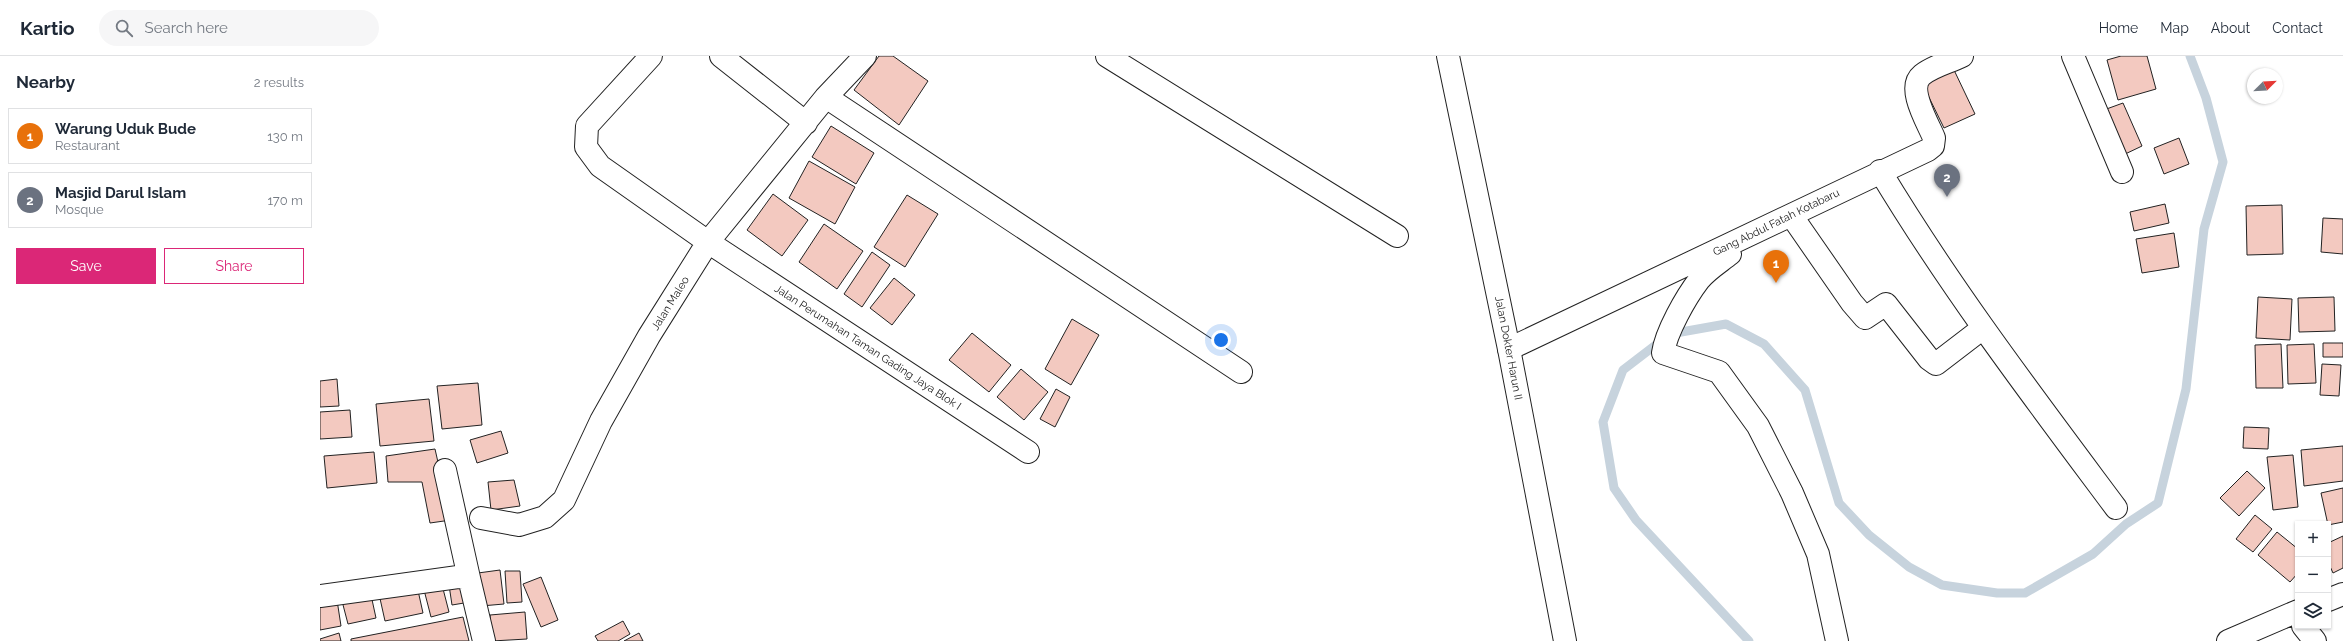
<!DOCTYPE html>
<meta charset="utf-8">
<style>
:root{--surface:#fff;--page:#f6f6f7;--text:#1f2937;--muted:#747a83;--line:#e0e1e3;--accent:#db2777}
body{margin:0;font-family:Raleway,sans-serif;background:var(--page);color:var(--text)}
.controls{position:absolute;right:12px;bottom:12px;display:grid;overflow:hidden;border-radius:0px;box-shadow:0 1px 3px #0004}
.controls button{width:36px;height:36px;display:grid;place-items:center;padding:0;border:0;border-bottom:1px solid var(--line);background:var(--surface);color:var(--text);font:20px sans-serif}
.compass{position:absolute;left:1927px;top:12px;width:36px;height:36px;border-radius:50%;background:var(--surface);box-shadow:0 1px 3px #0004;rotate:66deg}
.you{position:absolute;left:901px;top:284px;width:14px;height:14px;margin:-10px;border:3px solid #fff;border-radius:50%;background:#1a73e8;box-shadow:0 0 0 6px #1a73e833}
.badge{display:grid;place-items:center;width:26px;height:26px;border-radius:50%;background:var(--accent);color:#fff;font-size:13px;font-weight:700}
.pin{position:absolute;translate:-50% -33px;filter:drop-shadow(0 1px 2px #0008)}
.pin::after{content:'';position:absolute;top:21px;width:14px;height:12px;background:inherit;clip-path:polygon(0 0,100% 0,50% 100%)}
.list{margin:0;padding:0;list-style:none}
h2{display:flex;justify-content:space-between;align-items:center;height:52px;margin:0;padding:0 16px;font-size:17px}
h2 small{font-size:13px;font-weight:400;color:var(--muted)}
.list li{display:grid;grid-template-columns:26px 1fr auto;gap:12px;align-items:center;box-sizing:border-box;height:56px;margin:0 8px 8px;padding:0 8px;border:1px solid var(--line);border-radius:0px}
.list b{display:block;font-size:15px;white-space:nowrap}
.list p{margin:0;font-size:13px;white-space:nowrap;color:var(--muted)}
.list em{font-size:13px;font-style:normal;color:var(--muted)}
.actions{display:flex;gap:8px;padding:12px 16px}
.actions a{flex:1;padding:9px 0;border:1px solid var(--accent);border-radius:0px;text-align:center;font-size:14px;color:var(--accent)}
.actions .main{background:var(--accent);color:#fff}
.icon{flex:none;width:22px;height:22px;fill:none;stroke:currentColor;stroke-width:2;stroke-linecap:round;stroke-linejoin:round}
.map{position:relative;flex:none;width:2023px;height:585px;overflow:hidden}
header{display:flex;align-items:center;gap:24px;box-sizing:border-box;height:56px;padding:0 20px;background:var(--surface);border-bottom:1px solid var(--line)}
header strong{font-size:19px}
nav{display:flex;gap:22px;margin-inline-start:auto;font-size:14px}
.search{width:280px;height:36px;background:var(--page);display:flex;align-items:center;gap:10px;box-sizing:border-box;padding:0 14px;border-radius:22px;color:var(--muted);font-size:15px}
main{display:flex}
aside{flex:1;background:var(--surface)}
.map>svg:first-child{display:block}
</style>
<header>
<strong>Kartio</strong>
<div class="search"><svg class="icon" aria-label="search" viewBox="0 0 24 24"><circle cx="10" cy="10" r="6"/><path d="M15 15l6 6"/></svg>Search here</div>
<nav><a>Home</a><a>Map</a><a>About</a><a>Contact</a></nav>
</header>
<main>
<aside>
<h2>Nearby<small>2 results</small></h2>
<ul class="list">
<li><span class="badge" style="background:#e8710a">1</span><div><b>Warung Uduk Bude</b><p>Restaurant</p></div><em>130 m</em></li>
<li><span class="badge" style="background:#6b7280">2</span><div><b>Masjid Darul Islam</b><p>Mosque</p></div><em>170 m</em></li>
</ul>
<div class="actions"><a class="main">Save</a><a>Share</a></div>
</aside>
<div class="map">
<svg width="2023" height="585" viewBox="0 0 2023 585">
<rect width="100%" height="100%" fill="#fff"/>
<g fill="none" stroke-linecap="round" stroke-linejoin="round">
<path stroke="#c7d3dd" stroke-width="9" d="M1429,585L1316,464L1294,432L1283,366L1303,314L1350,278L1406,268L1444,288L1485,334L1519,447L1549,479L1589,511L1622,529L1677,537H1705L1773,498L1806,468L1838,447L1866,333L1884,173L1903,106L1886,42L1870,0"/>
</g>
<path fill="#f3c9c0" stroke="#222" d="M559,0H573L608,25L579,69L534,34Z
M1801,0H1827L1836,33L1798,44L1787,4Z
M1634,14L1655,58L1624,72L1603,29Z
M1803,47L1822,90L1801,100L1781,55Z
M511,70L554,97L536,128L492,101Z
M1859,82L1869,108L1844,118L1834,92Z
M489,105L535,131L515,168L469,142Z
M453,138L488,164L462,200L427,174Z
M587,139L618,158L585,211L554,191Z
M1845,148L1849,167L1814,175L1810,156Z
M1962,149L1963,198L1927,199L1926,150Z
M2003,162L2023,163V198L2001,196Z
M504,168L543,195L517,233L479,206Z
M1854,177L1859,211L1822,217L1816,183Z
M552,196L570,209L542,251L524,238Z
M574,222L595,239L572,269L550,252Z
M1938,241L1972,243L1970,284L1936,282Z
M2014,241L2015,275L1979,276L1978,242Z
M752,263L779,279L751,329L725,313Z
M652,277L691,309L669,336L629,304Z
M2003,287H2023V301H2003Z
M1961,288L1963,332H1936L1935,289Z
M1994,288L1996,327L1968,328L1967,289Z
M2002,308L2021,309L2019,340L2000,339Z
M701,313L728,336L704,364L677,341Z
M17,323L19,350L0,351V325Z
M158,327L162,369L122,373L117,330Z
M736,333L750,341L735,371L720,363Z
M109,343L114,385L60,390L56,348Z
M30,354L32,381L0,383V356Z
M1924,371L1949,372L1948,393L1923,392Z
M181,375L188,397L157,407L150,384Z
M2023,390V425L1984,430L1981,394Z
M115,393L131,464L110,467L102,426H68L66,400Z
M54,396L57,427L7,432L4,400Z
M1973,399L1978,451L1953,454L1947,401Z
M1927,415L1945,432L1919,460L1900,442Z
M194,424L200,450L171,454L168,426Z
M2023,432V466L2008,469L2001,437Z
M1935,459L1952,473L1933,496L1916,483Z
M1957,476L1978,493V517L1970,526L1938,499Z
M2023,480V512L2013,517L2008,506V487Z
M180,514L184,548L161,550L158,517Z
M185,515H200L202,546L187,547Z
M221,521L238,564L221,571L203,528Z
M121,525L129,556L111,561L103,530Z
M141,527L144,547L132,549L129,529Z
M97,530L103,557L65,565L59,538Z
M51,539L56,562L28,568L22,545Z
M17,544L21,570L0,574V547Z
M205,556L207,583L172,585L170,559Z
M143,561L149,585H31V583Z
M303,565L310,578L298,585H278L275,580Z
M19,577L21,585H0V583Z
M319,577L323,585H304Z"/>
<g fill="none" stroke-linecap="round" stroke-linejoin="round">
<g stroke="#222" stroke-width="24">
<path id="minor" d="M331,0L267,70L266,91L280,110L388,186L708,396
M401,0L486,67
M787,0L1077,180
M1753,0L1802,116
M506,41L921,316
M1560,115C1631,233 1714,342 1796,452
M1471,159L1532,247L1545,262L1566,248L1609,303L1616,308L1663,272
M1410,198C1400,206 1387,214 1379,224C1366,241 1346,276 1343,297L1399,316L1438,370L1472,437L1498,498L1517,585
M1189,293L1608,94L1613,90L1614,82C1608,67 1586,32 1602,19C1613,10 1630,6 1642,0
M125,414L149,522
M161,462L199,469L225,461L244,444L281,365L329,280L388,186L506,41L545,0
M0,540L138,521L149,522L164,585
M2008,544L2023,538
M1983,570L1995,585
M1908,585L1978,555"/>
</g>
<g stroke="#222" stroke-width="24">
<path id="tertiary" d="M1128,0L1189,293L1245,585"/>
</g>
<use href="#minor" stroke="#fff" stroke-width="22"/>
<use href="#tertiary" stroke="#fff" stroke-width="22"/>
</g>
<g text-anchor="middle" stroke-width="3" stroke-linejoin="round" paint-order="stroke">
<g font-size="11" fill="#222" stroke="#fff">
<text transform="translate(1456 166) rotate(-26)" y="4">Gang Abdul Fatah Kotabaru</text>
<text transform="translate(350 247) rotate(-58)" y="4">Jalan Maleo</text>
<text transform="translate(548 291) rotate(33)" y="4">Jalan Perumahan Taman Gading Jaya Blok I</text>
<text transform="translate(1189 292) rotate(79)" y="4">Jalan Dokter Harun II</text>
</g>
</g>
</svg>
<div class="controls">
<button>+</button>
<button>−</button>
<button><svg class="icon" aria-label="layers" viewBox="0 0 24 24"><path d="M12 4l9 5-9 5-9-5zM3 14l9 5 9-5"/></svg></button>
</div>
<svg class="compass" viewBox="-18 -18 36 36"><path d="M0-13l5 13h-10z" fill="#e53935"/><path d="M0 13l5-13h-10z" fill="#747a83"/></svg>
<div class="you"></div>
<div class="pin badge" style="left:1456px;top:227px;background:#e8710a">1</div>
<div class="pin badge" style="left:1627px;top:141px;background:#6b7280">2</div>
</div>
</main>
